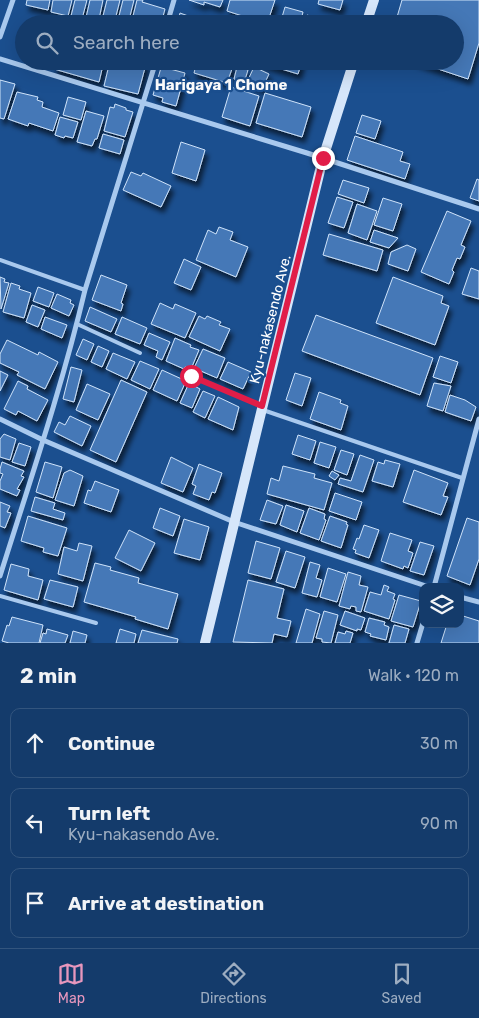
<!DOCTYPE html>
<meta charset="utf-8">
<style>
:root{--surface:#143b6b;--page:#1d4271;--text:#f1f3f6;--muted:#9dadc1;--line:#33557e;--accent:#e797bd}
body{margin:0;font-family:Rubik,sans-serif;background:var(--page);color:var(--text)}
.controls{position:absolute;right:15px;bottom:15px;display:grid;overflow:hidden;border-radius:10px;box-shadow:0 5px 20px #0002}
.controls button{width:45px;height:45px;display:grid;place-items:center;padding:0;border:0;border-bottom:1px solid var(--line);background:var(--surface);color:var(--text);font:25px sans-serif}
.stop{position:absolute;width:15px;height:15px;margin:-11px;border:4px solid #e11d48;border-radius:50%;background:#fff}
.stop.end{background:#e11d48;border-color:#fff;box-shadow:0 1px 5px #0008}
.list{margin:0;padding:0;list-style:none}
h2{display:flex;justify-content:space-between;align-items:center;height:65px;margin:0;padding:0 20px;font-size:21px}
h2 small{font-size:16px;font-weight:400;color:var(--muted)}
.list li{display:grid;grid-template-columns:32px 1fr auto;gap:15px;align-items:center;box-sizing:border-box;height:70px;margin:0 10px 10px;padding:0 10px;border:1px solid var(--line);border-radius:10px}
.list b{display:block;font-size:19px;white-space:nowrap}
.list p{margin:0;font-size:16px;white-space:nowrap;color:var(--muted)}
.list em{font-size:16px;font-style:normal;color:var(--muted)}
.icon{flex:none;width:28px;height:28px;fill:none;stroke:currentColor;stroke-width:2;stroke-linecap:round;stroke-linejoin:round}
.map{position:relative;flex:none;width:479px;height:643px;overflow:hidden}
.search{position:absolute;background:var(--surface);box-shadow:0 5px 20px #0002;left:15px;right:15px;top:15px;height:55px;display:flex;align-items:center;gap:12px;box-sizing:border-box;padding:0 18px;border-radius:28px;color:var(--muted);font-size:19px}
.sheet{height:305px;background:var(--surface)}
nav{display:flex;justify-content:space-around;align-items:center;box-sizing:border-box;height:70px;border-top:1px solid var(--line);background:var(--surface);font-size:14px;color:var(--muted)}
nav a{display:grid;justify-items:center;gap:2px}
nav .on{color:var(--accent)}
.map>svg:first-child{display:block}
</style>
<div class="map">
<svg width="479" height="643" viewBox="0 0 479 643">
<defs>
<filter id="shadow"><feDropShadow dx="3" dy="5.5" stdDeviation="2.5" flood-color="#0009"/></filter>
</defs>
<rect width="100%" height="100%" fill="#1b4f8f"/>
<path fill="#4478b7" stroke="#cfe3fa" filter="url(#shadow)" d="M27,0H50L48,10L26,5Z
M53,0H72L68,16L51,12Z
M75,0H87L82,19L71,16Z
M90,0H103L98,24L85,22Z
M107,0H120L114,24H101Z
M123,0H134L128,24H117Z
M137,0H143L142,2L165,9L161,24H131Z
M189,0H223L220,7L204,2V5Z
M230,0H275L267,24L227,11Z
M319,0H343L340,10L318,4Z
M402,0H479V43L468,79L414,61H455V24H395Z
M285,7L303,12L300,24H280Z
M180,13L191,17V20L203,24H177Z
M307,15L327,21L326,24H304Z
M56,61H104L99,82L54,69Z
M110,61L133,66L134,61L146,64L138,94L104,86Z
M163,61L172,62L170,69L185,73L176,106L162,102L163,98L153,95Z
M197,61H218L233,66L227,83L194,73Z
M255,61H302L298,74Z
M237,67L248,70L244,83L234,79Z
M254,67L269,74L262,89L247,82Z
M0,80L15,84L4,119L0,118Z
M231,87L259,96L250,126L222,117Z
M17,92L38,97L37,100L43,102L42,107L59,113L53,131L29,123L28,126L8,119Z
M265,93L311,107L302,137L256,123Z
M68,97L86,102L81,120L63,115Z
M115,104L126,108V110L133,112L125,137L104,131L110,107L114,108Z
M86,111L104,116L97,139H95L92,146L77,142Z
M362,115L381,121L375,139L356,133Z
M60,117L78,122L73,138L65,136L64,138L55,135Z
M103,134L124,140L120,154L99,148Z
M355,136L403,152L400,161L410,164L405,179L347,160Z
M181,142L205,150L196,181L172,173Z
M131,172L141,176L143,173L171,186L161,207L123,190Z
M477,179L479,180V201L470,198Z
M343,180L369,188L364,203L338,194Z
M337,197L353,202L344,228L328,223Z
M383,198L402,204L393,231L374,225Z
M357,204L377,211L367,240L348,233Z
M447,211L471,221L461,245L465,247L460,259L457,258L452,270L454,272L449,284L421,272Z
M219,227L233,232L230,240L248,247L236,277L196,260L208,230L216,234Z
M374,230L398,238L389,248L370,242Z
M329,234L383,250L377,271L323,255Z
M407,245L416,249L408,271L388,264L391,252Z
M184,259L201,267L191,290L174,283Z
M471,268L479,271V299L462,294Z
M101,275L127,285L121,303L123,304L121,311L92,300Z
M0,277L5,279L4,282L9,283L1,309Z
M393,277L443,296L441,303L449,306L435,345L376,323Z
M11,283L20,286L19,289L31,293L24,318L3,312Z
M38,287L54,293L49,307L33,301Z
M57,294L71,300L70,303L74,305L69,316L51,308Z
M160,303L173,309L175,304L196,313L185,338L151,324Z
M32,305L45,310L38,327L26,322Z
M90,307L117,319L111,332L85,321Z
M316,315L433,358L420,395L302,351Z
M199,316L205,319L207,316L221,322L219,325L230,329L220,351L189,337Z
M45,317L67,325L62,338L41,329Z
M122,317L147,328L140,344L115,334Z
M149,333L170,342L162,360L156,357L158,351L144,345Z
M175,338L191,345L190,347L199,350L191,369L185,367L184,369L166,361Z
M83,339L94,344L87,360L76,355Z
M7,340L38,355L39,352L58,362L45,389L17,375L19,372L0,363V354Z
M98,346L109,351L102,367L91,362Z
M203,349L225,358L217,378L194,368Z
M113,353L135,362L127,379L106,369Z
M440,356L458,362L451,383L433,377Z
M140,361L159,369L150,389L131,380Z
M228,362L251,372L243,389L220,379Z
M71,367L82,370L74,402L63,399Z
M162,370L186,381L177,401L153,390Z
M0,371L8,375L0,391Z
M295,373L311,378L302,406L286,400Z
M121,380L147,392L116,462L90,450Z
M18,381L28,386L27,389L48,400L37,421L18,411L16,415L4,409Z
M189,383L200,389L192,408L180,403Z
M434,383L451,386L443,411L427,406Z
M87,384L110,394L98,420L76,410Z
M203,391L215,396L205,418L193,412Z
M319,392L341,400L340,403L348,406L341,430L310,419Z
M450,395L465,400L476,407L471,421L445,412Z
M218,397L239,407L233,430L208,419Z
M70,416L91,426L82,446L54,432L59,422L65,425Z
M4,434L16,439L10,460L0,457V439Z
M298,435L316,441L310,460L292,454Z
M320,442L336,447L329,468L314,463Z
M19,443L31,447L25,466L12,462Z
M341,450L354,454L347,475L334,470Z
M360,455L374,460L363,492L338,484L340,478L351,481Z
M171,457L193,468L183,492L161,483Z
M385,460L400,464L393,487L372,481L378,462L384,464Z
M2,462L24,471L21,476L24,477L17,489L20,490L17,496L0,489V481L3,474L0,473V469Z
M45,462L62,467L53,498L36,492Z
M199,464L222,473L215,493L212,492L209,500L193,494L196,486L192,484Z
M283,466L315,474L314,478L332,483L324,510L267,494L271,478L279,481Z
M70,470L83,476L74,506L55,500L64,473Z
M414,470L448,483L443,496L448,497L441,515L403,502Z
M332,471L339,475L335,480L329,476Z
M95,481L119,490L111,512L84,503L88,490L91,491Z
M335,493L362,502L356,520L329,511Z
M35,497L55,503L53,509L65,513L63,520L31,511Z
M267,500L283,506L276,524L260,520Z
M0,502L10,506L7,512L11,513L5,528L0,526Z
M286,505L304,511L297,532L280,525Z
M160,508L180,516L173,536L153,528Z
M309,508L325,514L324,519L326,520L319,540L300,533Z
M28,516L67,528L58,556L43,552L44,548L21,541Z
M330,516L347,522L346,524L348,525L341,548L321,541Z
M467,518L479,522V559L470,585L447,576Z
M184,519L209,527L200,560L174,553Z
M364,525L379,530L369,558L355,553L356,550L353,549L357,538L359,539Z
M129,530L155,543L141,571L115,558Z
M390,533L412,540L408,551L413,553L408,568L404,566L403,569L381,561Z
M256,541L280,548L271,579L248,573Z
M420,542L434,546L424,575L410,571Z
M79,543L92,546L83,581L58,574L64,547L77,551Z
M286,551L305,557L295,588L276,582Z
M310,562L320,565L316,578L322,580L317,597L302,593Z
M95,563L111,567L110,570L139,578L138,583L178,594L168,629L135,619L136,617L84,602Z
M11,564L29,569L28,576L43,580L38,600L4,590Z
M328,568L346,574L337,602L320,597Z
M348,572L361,576L359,585L368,587L361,612L356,611V607L351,606L350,609L339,606Z
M50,580L78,587L73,607L44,599Z
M248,580L284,589L277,618L291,621L287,637L274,634L272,643L233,642Z
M384,585L389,587L387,591L395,594L393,599L395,600L389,619L364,611L370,592L381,595Z
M399,595L421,601L413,627L391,621Z
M306,609L320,614L312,643H296Z
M324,611L338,615L331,643L322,642V639L316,638Z
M345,611L365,618L361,630L357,629V631L340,625Z
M460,615L479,621V643H441L447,624H460Z
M12,617L43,625L39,643H9L2,641L7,625L9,626Z
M369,618L385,622L384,625L389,627L386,640L370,636L371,634L365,632Z
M394,625L409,629L405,643H389Z
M47,629L68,635L65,643H40L43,633L46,634Z
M120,629L136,634L134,643H116Z
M142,630L178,639L177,643H138Z
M73,631L87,635L85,643H70Z
M346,631L353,633L350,643H335L338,632L345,634Z"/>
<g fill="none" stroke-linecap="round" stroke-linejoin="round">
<path stroke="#a9c9ee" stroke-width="4" d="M0,260L85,290
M77,324L140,353
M191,376L262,406
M263,410L462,478
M0,596L96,623"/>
<path stroke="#a9c9ee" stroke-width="5" d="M167,24L174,0
M0,37L13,0
M0,59L307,153L479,209
M0,419L43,440L234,522L429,587
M0,576C30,481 62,387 85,290L156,61
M434,587L479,419
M460,597L479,602
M417,643L423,623"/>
<path stroke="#d6e6fa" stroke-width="10" d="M366,24L374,0
M205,643L323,158L354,61"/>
</g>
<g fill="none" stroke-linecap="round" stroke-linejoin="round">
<path stroke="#e11d48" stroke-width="6" d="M191,376L262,406L323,158"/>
</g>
<g text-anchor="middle" stroke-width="4.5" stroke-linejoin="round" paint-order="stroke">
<g font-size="14" fill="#fff" stroke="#1b4f8f">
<text transform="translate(270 319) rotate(-76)" y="5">Kyu-nakasendo Ave.</text>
</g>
<g font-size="15" font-weight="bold" fill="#fff" stroke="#1b4f8f">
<text x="221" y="90">Harigaya 1 Chome</text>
</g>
</g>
</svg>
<div class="controls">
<button><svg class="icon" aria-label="layers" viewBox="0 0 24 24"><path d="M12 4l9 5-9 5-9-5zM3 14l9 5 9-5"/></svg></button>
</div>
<div class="stop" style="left:191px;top:376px"></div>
<div class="stop end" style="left:323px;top:158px"></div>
<div class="search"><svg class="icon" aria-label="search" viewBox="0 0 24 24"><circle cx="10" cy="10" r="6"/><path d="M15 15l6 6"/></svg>Search here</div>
</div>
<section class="sheet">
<h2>2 min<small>Walk · 120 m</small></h2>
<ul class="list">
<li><svg class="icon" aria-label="ahead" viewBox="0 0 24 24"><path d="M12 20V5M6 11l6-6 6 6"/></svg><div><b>Continue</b></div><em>30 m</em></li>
<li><svg class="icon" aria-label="left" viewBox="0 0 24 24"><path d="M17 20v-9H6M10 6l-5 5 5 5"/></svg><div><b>Turn left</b><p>Kyu-nakasendo Ave.</p></div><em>90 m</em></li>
<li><svg class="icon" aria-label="arrive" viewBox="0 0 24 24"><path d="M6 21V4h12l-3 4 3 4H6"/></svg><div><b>Arrive at destination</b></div></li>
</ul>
</section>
<nav>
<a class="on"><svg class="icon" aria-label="map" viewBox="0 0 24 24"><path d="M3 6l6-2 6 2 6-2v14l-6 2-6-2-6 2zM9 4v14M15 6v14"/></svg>Map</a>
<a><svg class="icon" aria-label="directions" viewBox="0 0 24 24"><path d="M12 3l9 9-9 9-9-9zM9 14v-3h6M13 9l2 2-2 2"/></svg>Directions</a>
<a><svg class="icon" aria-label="saved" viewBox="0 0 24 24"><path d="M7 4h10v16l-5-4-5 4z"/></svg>Saved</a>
</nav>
